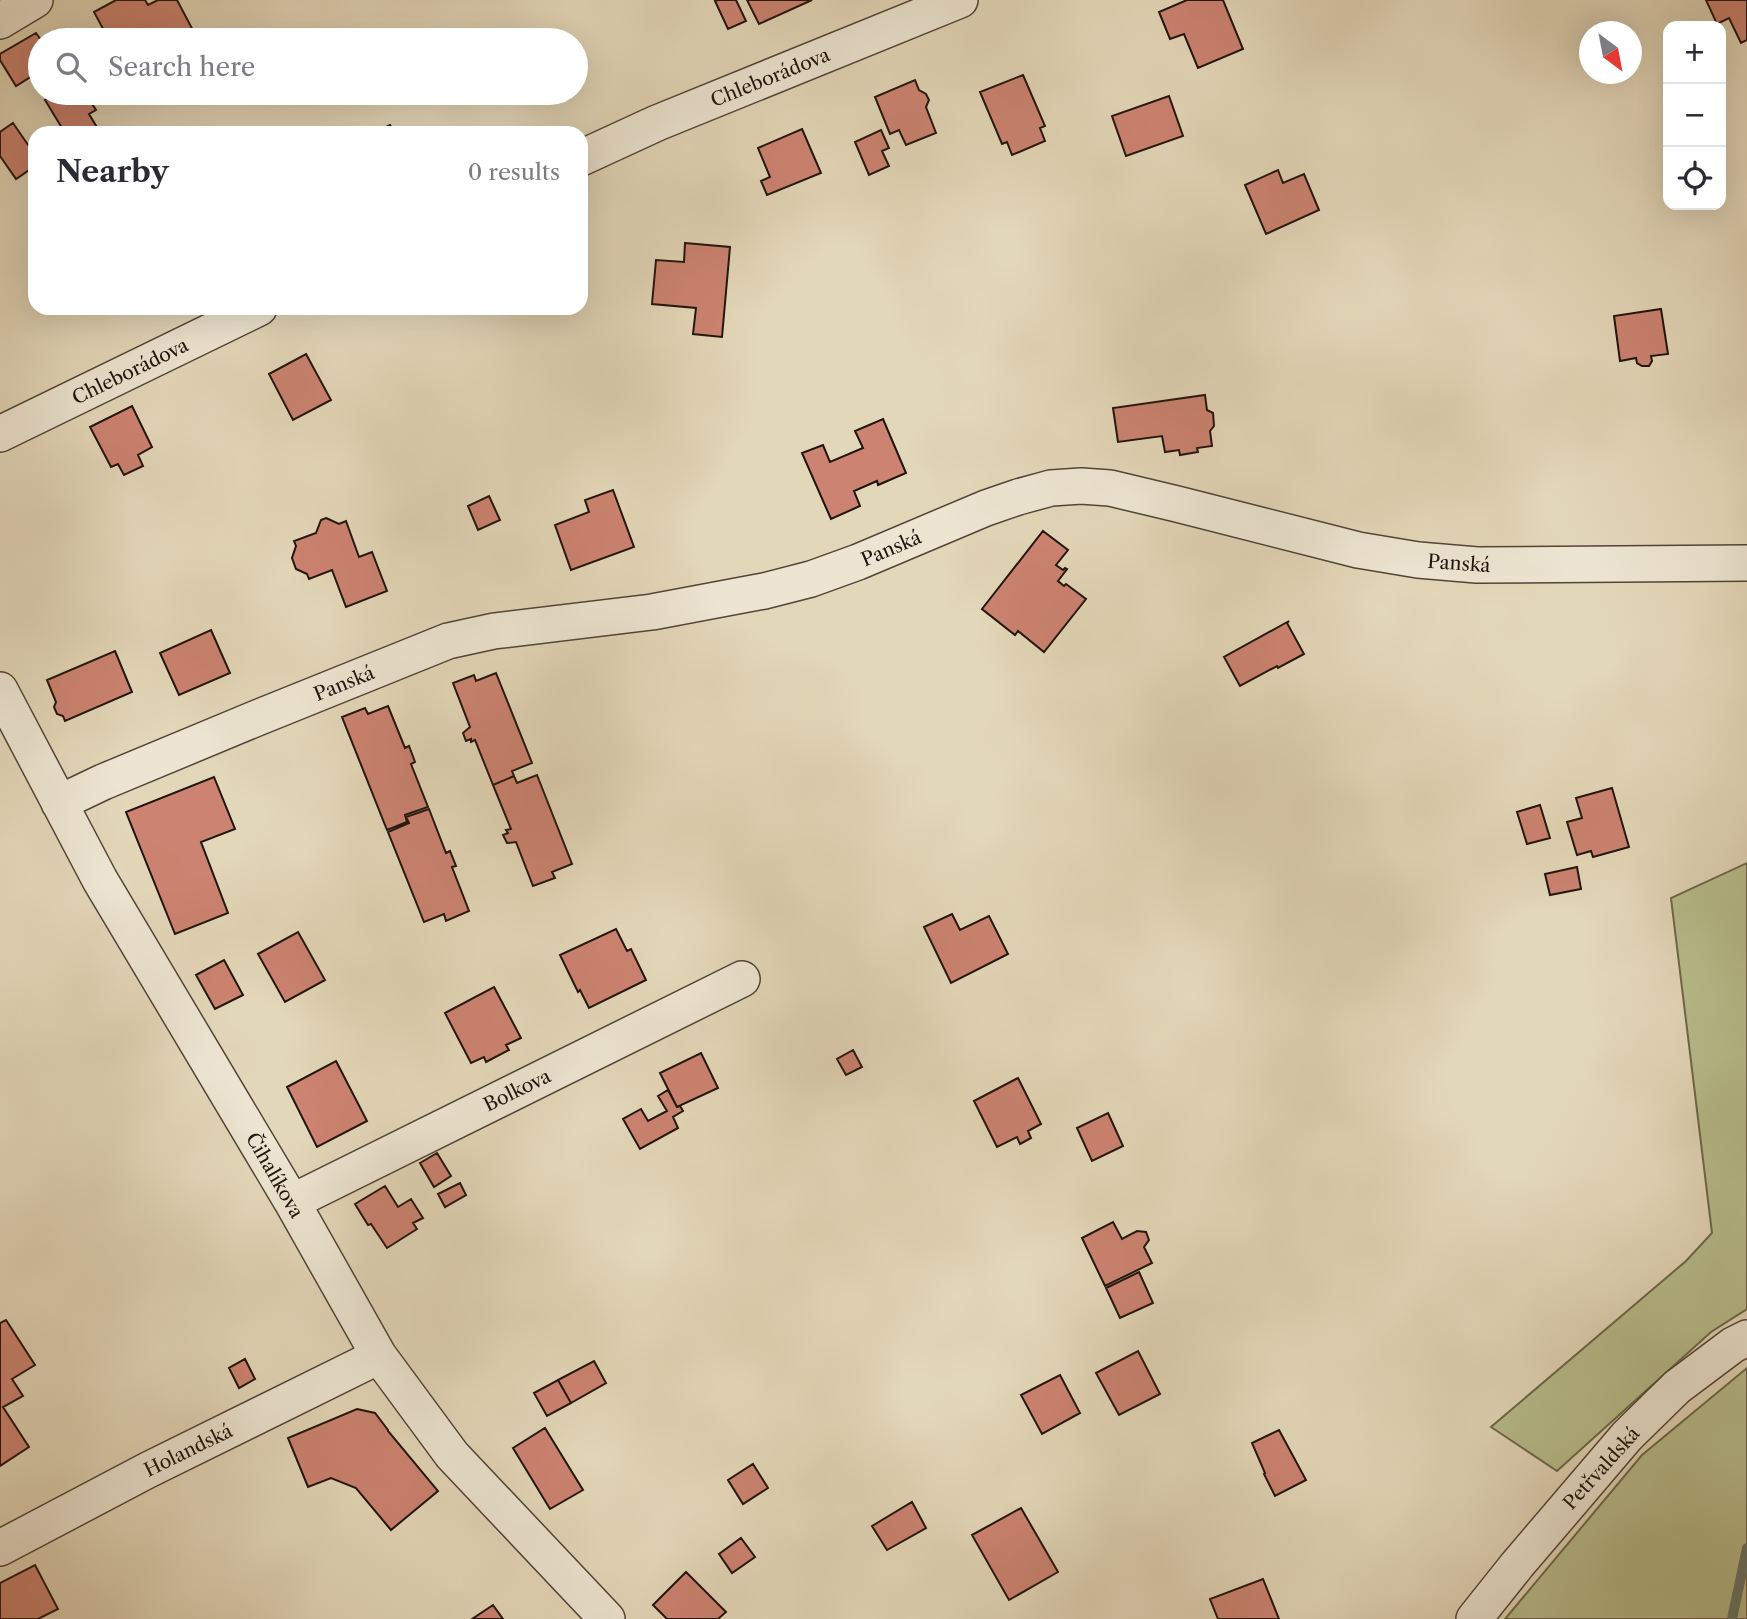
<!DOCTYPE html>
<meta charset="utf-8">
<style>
:root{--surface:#fff;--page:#f2f2f3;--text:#2b2b33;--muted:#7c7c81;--line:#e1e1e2}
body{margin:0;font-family:"Libre Caslon Text",serif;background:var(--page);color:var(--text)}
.controls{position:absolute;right:21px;top:21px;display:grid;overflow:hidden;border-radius:14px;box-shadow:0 7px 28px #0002}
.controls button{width:63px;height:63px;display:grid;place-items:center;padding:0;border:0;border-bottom:2px solid var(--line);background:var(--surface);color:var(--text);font:35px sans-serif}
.compass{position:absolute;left:1579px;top:21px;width:63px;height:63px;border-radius:50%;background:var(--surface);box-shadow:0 7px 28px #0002;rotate:148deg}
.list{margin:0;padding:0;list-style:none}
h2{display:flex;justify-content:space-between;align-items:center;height:91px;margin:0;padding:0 28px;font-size:30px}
h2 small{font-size:23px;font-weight:400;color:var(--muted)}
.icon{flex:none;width:38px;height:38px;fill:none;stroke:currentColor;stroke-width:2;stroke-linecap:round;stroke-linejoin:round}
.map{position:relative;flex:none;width:1747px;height:1619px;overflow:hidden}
.search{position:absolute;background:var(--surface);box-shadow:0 7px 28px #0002;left:28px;top:28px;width:560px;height:77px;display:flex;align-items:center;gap:18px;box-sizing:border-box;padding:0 24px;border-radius:38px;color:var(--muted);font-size:26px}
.panel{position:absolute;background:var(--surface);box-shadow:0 7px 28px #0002;left:28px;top:126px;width:560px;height:189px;border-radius:21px}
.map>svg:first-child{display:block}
</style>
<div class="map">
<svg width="1747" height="1619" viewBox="0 0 1747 1619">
<rect width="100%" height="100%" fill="#e3d7b9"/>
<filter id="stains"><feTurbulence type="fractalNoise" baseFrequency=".00286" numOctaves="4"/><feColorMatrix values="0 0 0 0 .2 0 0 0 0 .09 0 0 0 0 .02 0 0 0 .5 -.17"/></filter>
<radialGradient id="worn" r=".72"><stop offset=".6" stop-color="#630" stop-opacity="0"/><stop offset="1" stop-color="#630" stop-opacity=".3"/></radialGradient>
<path fill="#b8bd8c" stroke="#6c684c" stroke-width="2" d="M1747,863V1309L1711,1332L1557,1471L1491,1427L1686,1261L1712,1233L1671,898Z
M1747,1368V1619H1505L1642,1455Z"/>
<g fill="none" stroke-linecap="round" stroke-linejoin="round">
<path stroke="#67776b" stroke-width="10" d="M1732,1619L1747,1548"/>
</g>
<path fill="#cc8371" stroke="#21130d" stroke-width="2" d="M116,0H145L148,5L158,0H177L196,36L188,40H109L94,12Z
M718,0H736L746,21L728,29L715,1Z
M747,0H812L759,24Z
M1187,0H1223L1243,49L1198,68L1184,34L1170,39L1159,12Z
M1706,0H1747V40L1741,43L1729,18L1717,24Z
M36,33L41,40L40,71L16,86L0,60V54Z
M1023,75L1045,126L1040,128L1045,141L1012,155L1007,142L1002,144L980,92Z
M915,80L919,90L926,94L929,100L926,107L936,133L906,145L899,130L890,134L875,97Z
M58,93H85L96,110L89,114L98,129L91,133H65L45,100Z
M1169,96L1183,136L1126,156L1112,116Z
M13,123L35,155V166L16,179L0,156V132Z
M390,125L394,133H374Z
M802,129L821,173L767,195L761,181L770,177L758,148Z
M881,130L889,148L882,151L889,166L869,175L855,142Z
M1278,170L1283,183L1304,174L1319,210L1266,234L1245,185Z
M685,243L730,247L722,337L693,334L696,308L652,304L656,260L684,262Z
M1661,309L1668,354L1651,356L1652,361L1649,366H1642L1637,363L1636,358L1620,361L1614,316Z
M306,354L331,400L293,420L269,374Z
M1205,395L1207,410L1213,413L1214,426L1210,431L1212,446L1197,448L1198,452L1180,455L1179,450L1165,452L1162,436L1118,442L1113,408Z
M132,406L152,447L138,455L143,466L124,475L118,464L111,467L90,427Z
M883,419L906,473L878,485L877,481L854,491L860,506L831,519L802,453L823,445L830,462L863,448L855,431Z
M613,490L634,547L571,570L555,525L589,512L585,500Z
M489,496L500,520L478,530L468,506Z
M326,518L339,524L346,521L359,557L372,552L387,591L346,607L332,570L309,579L307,574L296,569L292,558L296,546L294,541L316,533L321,520Z
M1043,531L1068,550L1056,565L1063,570L1065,568L1067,569L1058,581L1064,586L1066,584L1086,599L1044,652L1018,631L1015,635L982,609Z
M1289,621L1287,623L1304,654L1278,668L1277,666L1240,686L1224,657Z
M211,630L230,673L179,695L160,653Z
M115,651L132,692L65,721L63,716L57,714L54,707L56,702L47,680Z
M496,673L532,763L512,771L514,776L493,785L475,740L471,742V739L466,741L463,733L470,727L453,683L474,675L476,681Z
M388,706L405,748L409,746L415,762L411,764L428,807L405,815L407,822L387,830L342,717L365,708L368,714Z
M537,775L572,864L552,872L555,878L533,886L516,842L507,843L503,835L508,833L506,830L511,829L493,785L514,776L517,783Z
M214,777L235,829L201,842L228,913L175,934L126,812Z
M1612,788L1629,847L1593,857L1591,851L1577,855L1567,822L1582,818L1576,798Z
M1540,805L1550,838L1527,844L1517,812Z
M429,809L446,853L450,851L456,866L452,867L469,911L446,921L444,914L424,922L388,832L409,823L406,817Z
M1577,867L1581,889L1550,895L1545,874Z
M952,914L960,930L989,916L1008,954L951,983L924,927Z
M616,929L627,951L631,949L646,980L589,1008L580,990L578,992L560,955Z
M298,932L325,980L285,1002L258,954Z
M224,960L243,995L215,1009L196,975Z
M494,987L521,1038L506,1045L509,1050L486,1062L484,1057L471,1063L445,1013Z
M853,1050L862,1067L846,1075L837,1059Z
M701,1053L718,1088L677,1107L660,1073Z
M336,1061L367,1121L317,1147L287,1087Z
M1018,1078L1041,1124L1028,1131L1031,1138L1020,1144L1017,1137L997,1147L974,1101Z
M668,1090L677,1107L680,1106L683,1111L673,1117L678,1128L640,1149L623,1119L641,1109L648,1121L667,1111L658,1096Z
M1108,1113L1123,1146L1092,1161L1077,1128Z
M437,1153L451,1176L434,1187L420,1163Z
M460,1183L466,1195L445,1207L438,1194Z
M385,1186L398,1207L411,1199L423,1218L413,1223L417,1229L387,1248L371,1224L368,1225L355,1204Z
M1113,1222L1122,1239L1137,1231L1146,1232L1149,1240L1144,1247L1152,1263L1105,1286L1082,1238Z
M1139,1272L1153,1303L1120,1318L1106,1288Z
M6,1320L35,1365L12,1379L23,1396L3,1407L29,1447L0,1466V1323Z
M1138,1351L1160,1394L1119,1415L1096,1373Z
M245,1359L255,1379L239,1388L229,1368Z
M594,1361L606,1383L571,1403L558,1380Z
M1060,1375L1080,1413L1042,1434L1021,1395Z
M558,1380L571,1403L547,1416L534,1393Z
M357,1409L375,1413L388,1430V1431L438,1491L391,1530L356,1488L331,1478L308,1487L288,1438Z
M545,1428L583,1490L550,1509L513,1448Z
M1279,1430L1306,1480L1275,1496L1264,1474L1265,1473L1252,1443Z
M753,1464L768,1488L743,1504L728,1480Z
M912,1502L926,1528L887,1550L872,1526Z
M1021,1508L1058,1572L1009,1600L972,1535Z
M741,1538L755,1557L732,1573L719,1554Z
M35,1565L58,1609L38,1619H0V1583Z
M686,1572L726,1612L718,1619H667L653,1605Z
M1263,1579L1279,1619H1218L1210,1599Z
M493,1605L503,1619H472Z"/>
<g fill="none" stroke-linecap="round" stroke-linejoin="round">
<g stroke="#524438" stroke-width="38">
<path id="minor" d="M0,21L35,0
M581,158L657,123L960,0
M0,434L259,308
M0,690L100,880L292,1202L379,1356L452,1455L607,1619
M59,803L103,782L257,718L448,641L494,631L652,612L764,591L811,579L858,562L986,508L1018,497L1051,488L1081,486L1110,488L1177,504L1358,550L1418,560L1477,565L1747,563
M292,1202L742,979
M0,1548L148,1470L379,1356
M1474,1619L1517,1565L1627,1436L1677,1387L1733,1345L1747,1338"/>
</g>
<use href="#minor" stroke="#ede5d2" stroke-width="35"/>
</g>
<g text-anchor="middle" stroke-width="5" stroke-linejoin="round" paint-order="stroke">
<g font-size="19" fill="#21130d" stroke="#ede5d2">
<text transform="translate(770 77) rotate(-22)" y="7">Chleborádova</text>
<text transform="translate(130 371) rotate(-26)" y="7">Chleborádova</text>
<text transform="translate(891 548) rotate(-23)" y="7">Panská</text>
<text transform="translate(1459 563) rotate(4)" y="7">Panská</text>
<text transform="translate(344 683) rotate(-22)" y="7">Panská</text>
<text transform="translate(517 1090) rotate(-26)" y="7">Bolkova</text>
<text transform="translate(275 1175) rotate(60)" y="7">Čihalíkova</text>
<text transform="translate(188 1450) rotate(-26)" y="7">Holandská</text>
<text transform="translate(1601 1468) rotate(-48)" y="7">Petřvaldská</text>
</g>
</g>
<rect width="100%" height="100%" filter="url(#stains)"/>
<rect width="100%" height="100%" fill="url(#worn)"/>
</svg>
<div class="controls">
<button>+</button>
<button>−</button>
<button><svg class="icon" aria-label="locate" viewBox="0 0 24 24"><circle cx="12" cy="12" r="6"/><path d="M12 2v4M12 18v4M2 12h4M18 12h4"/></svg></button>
</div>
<svg class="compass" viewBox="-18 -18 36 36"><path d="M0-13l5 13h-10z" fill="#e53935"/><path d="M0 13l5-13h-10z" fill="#7c7c81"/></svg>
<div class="search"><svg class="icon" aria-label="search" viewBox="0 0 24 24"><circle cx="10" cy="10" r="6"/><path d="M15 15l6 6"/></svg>Search here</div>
<section class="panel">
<h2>Nearby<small>0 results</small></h2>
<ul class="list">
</ul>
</section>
</div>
